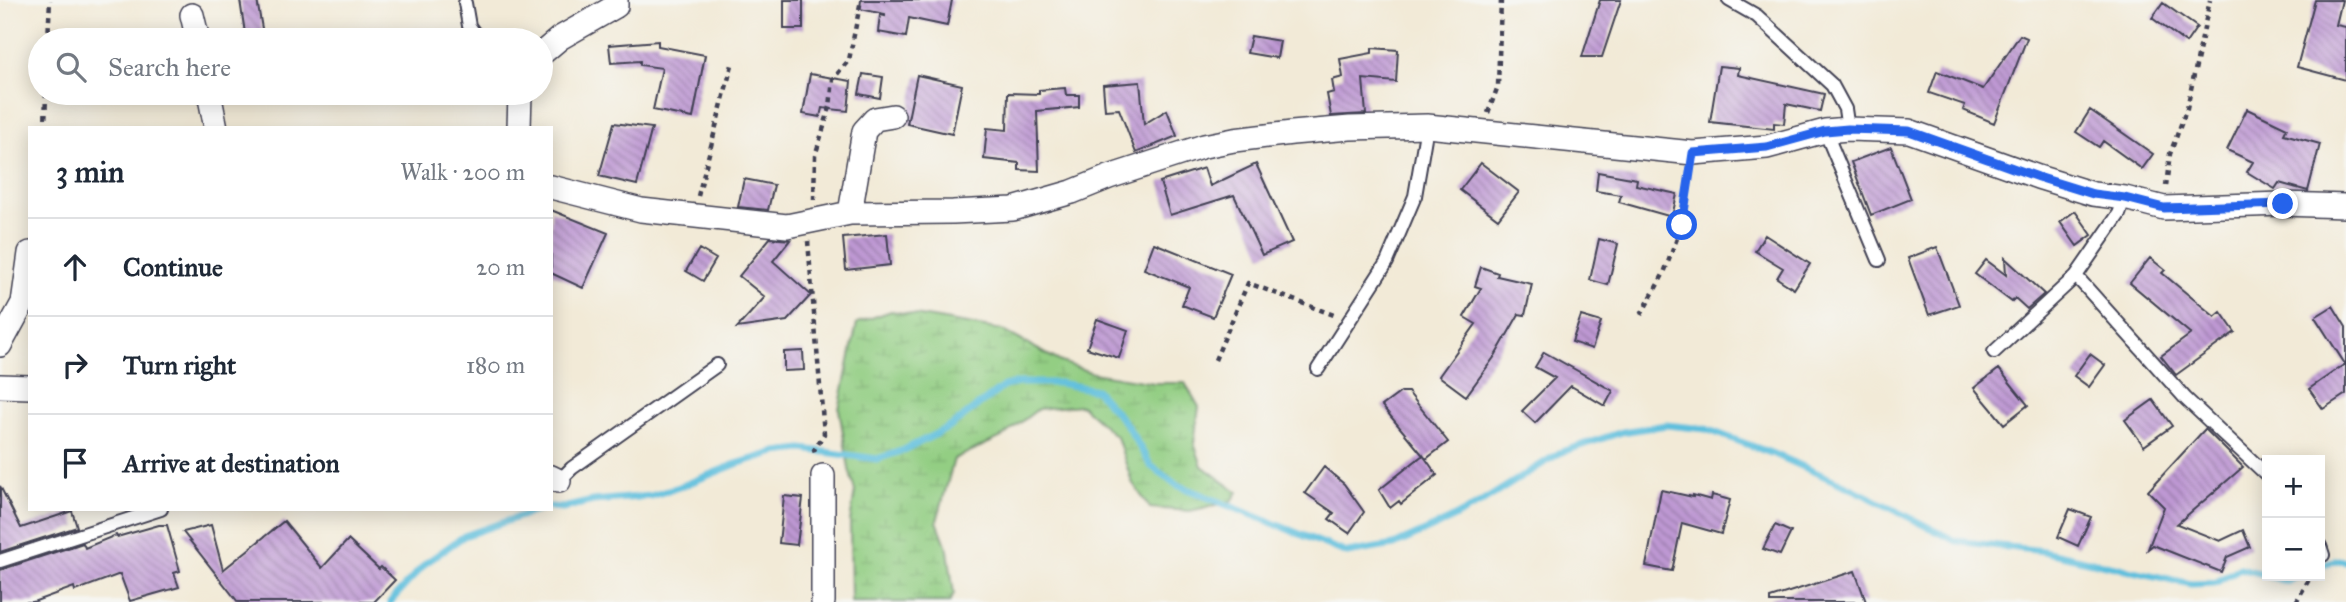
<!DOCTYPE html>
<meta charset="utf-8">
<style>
:root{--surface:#fff;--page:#f2f2f3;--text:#1f2937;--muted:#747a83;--line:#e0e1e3}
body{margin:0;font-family:"IM FELL Great Primer",serif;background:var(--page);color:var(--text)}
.controls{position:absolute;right:21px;bottom:21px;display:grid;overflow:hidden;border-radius:0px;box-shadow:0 4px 18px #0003}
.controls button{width:63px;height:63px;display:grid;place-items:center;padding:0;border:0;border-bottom:2px solid var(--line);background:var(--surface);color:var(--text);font:35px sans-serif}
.stop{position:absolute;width:21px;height:21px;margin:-16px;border:5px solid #2563eb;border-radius:50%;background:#fff}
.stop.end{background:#2563eb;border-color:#fff;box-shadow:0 2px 7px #0008}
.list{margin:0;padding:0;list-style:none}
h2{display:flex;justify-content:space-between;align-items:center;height:91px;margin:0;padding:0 28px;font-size:30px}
h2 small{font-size:23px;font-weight:400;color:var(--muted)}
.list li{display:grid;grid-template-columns:46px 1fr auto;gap:21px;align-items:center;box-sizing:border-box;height:98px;padding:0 28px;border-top:2px solid var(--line)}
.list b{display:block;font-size:26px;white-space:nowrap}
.list em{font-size:23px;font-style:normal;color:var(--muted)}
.icon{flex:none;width:38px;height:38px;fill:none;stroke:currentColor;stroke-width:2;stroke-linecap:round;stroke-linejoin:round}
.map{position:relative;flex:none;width:2346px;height:602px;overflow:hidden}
.search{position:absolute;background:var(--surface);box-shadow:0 4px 18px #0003;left:28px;top:28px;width:525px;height:77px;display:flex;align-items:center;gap:18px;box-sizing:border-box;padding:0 24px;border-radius:38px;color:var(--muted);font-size:26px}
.panel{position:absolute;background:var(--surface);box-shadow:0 4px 18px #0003;left:28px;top:126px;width:525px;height:385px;border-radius:0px}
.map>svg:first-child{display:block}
</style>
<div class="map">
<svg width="2346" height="602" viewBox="0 0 2346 602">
<defs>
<pattern id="wetland-marsh" width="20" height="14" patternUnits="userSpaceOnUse" patternTransform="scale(1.75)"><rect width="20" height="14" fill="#93ce83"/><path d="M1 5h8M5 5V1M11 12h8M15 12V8" fill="none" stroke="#7eb172"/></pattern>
<pattern id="building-back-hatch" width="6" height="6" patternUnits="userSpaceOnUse" patternTransform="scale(1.75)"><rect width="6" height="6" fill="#be98d3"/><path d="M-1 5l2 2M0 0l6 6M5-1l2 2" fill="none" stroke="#9a7cac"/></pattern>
</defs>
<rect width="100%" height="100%" fill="#f6f6f2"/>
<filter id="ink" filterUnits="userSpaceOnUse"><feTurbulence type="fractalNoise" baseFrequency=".0143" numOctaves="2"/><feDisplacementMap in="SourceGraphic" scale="14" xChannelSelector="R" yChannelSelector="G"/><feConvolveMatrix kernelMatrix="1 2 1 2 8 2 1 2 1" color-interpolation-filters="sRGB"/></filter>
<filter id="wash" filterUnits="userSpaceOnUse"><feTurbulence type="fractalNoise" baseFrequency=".00686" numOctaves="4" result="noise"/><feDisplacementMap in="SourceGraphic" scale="28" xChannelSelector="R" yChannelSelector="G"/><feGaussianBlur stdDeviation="1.57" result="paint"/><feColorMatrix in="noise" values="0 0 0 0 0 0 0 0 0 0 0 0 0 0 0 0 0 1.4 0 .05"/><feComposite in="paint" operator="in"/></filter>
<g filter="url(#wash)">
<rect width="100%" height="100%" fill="#f2ead7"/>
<path fill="url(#wetland-marsh)" stroke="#5a785f" stroke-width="2" d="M891,311L1002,330L1061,362L1093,373L1154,383H1185L1199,407L1194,443L1202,466L1238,492L1232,501L1190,511L1150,508L1132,482L1117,437L1081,405L1038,409L1002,437L954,459L937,521L948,550L954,594L950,602H851L850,522L855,491L849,469L839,409L857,323Z"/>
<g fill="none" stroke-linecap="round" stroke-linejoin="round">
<path stroke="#5ebfdd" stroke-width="7" d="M551,507L563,508L593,501L651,496L682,486L736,464L776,452L802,449L877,459L904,450L950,427L1004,386L1019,383H1059L1096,390L1126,424L1151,466L1177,485L1347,553L1394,545L1447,521L1477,505L1561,452L1622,432L1666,425L1706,429L1779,456L1853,489L1956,541L2043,551L2191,584L2215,583L2240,568L2267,575
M2320,565L2337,560L2346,561
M2268,576L2287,582L2298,576
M390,602L426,563L464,536L541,509"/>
</g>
<g id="blocks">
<path fill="url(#building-back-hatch)" d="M240,0H257L264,40H246Z
M784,0H803V29H784Z
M861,0H952L947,26L909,18L906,37L878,32L880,15L885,16V14L860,9Z
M1600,0H1621L1602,57H1582Z
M2315,0H2342L2336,25L2346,27V80L2297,67Z
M2163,3L2197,27L2186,43L2152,18Z
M2020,35L2027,38L1994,123L1963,110L1965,105L1929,93L1937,71L1983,89Z
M1251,36L1280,41L1277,58L1247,53Z
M658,41V46L705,55L693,118L653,110L662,68L640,65V61L611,63L609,45Z
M1372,48L1398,50L1396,82L1363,79L1366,114L1331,116L1327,94L1334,92L1332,80L1343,77L1340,59L1372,53Z
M1719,66L1739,68L1738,75L1824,94L1820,111L1786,104L1784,124L1774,123V129L1710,122Z
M810,74L851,81L848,111L822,108L820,117L803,114Z
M863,74L883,77L880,98L859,94Z
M917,75L962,85L952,134L907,124Z
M1140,82L1144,124L1167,110L1177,136L1136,153L1119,109L1105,110L1103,85Z
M1065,88L1066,95H1079V107L1037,111L1039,171L1019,170V163L984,159L987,128L1007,130L1008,93L1039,94V90Z
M2247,109L2287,128L2284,134L2320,144L2308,191L2279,183L2275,189L2247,172L2253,162L2227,150Z
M2090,110L2153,154L2142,169L2103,141L2099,147L2076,132Z
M614,123L652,128L637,185L599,176Z
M1891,147L1911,199L1871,215L1851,162Z
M1481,163L1519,192L1498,219L1460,190Z
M1256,164L1292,242L1262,255L1234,195L1170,215L1160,182L1204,168L1210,186Z
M1598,172L1637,179L1636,185L1677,194L1672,217L1619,202L1621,195L1596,191Z
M744,179L774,185L768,210L738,207Z
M551,210L608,233L583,288L551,273Z
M2075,211L2092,235L2077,246L2060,222Z
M887,234L890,265L846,270L843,238Z
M1765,235L1810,264L1794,289L1777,278L1783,268L1755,251Z
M770,238L790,240L773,261L811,295L787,321L737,328L765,297L739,276Z
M1599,239L1618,244L1608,285L1590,280Z
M1154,243L1231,274L1213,317L1182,305L1189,287L1144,269Z
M1937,247L1959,305L1929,315L1908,258Z
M699,249L716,259L703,281L686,271Z
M2005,258L2044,294L2027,309L2015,298L2012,302L1975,274L1986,260L2006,275Z
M2150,258L2165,270L2162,273L2215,317L2221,312L2235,332L2176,375L2161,356L2191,334L2130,283Z
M1481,267L1498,273L1497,276L1532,284L1525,315L1519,314L1495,356L1466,396L1439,376L1476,324L1464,317L1481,288L1475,286Z
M2333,306L2346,327V394L2323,409L2309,389L2345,364L2315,317Z
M1581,316L1601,322L1592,349L1572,342Z
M1097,319L1128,330L1119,358L1087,348Z
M803,351L804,370L784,371V352Z
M1544,352L1613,391L1605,406L1571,386L1535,423L1522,411L1555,378L1535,367Z
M2090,354L2105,365L2089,387L2074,376Z
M1999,369L2028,405L2004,424L1974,388Z
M1401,392H1408L1448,442L1426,459L1382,406Z
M2153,400L2172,426L2144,446L2125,420Z
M2205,429L2243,467L2177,524L2220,541L2243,530L2250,547L2227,557L2221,572L2153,545L2148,549L2164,507L2148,491Z
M1423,455L1437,475L1401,504L1399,501L1390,508L1379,490Z
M1324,467L1344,484L1364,512L1349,533L1329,519L1334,513L1305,493Z
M0,486L21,528L72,511L77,527L0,552Z
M1661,490L1693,497V495L1711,500L1712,495L1730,500L1721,534L1682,523L1672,571L1646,566Z
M784,496L803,498L797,545L779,543Z
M2070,509L2091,517L2078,546L2058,537Z
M284,521L322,568L348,540L379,569L381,567L395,580L374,602H238L183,532L211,525L223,570Z
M159,525H167L180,571L174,573L179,587L130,601L120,574L75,591L74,587L33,602H0V570L83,543L85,548L116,535L117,537Z
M1775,525L1791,532L1780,555L1763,549Z
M1855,571L1866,602H1770V598Z"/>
</g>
</g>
<g filter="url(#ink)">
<use href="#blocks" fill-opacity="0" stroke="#414052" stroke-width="2"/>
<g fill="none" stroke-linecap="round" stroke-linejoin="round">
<g stroke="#414052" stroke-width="16">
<path id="service" d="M1729,0L1757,16L1832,85L1845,109L1848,129
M465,3L469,26L479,40
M1825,131L1879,260
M2125,198L2119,214L2076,276L2186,399L2267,475
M1994,352L2076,276
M1318,369L1387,262L1415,196L1427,126
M559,481L572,468L717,365
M2320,546L2323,555
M0,561L161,509"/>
</g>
<g stroke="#414052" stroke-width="26">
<path id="minor" d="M192,15L198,40
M541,54L560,38L616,6V0
M209,93L216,128
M519,128L520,93
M551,187L641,210L787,226L850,213L953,212L1013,209L1072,192L1109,177L1204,146L1234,140L1292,133L1350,128L1427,126L1693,153L1767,147L1825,131L1848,129L1909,131L2038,177L2093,194L2125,198L2164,208L2282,204L2346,206
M850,213L864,131L875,119L893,116
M0,345L23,303L30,253
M0,386L30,387
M823,476V602
M551,477L559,481"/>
</g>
<path stroke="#414052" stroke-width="4.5" stroke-dasharray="5 5" stroke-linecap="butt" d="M48,40L50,0
M1488,113L1498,86L1501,0
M45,128L46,93
M2166,186L2170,154L2187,108L2210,0
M698,196L733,61
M814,200L815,156L830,107L833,79L849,60L861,0
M808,241L824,434L814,450L816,456
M1641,315L1664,273L1682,225L1690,175
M1215,360L1248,283L1334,315
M2296,602L2311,576"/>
<use href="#service" stroke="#fff" stroke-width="12"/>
<use href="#minor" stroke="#fff" stroke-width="23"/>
</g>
</g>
<g fill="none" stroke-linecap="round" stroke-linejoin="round" filter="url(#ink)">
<path stroke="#2563eb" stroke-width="9" d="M1682,225L1693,153L1767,147L1825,131L1848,129L1909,131L2038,177L2093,194L2125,198L2164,208L2283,204"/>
</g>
</svg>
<div class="controls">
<button>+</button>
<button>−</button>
</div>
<div class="stop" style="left:1682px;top:225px"></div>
<div class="stop end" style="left:2283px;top:204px"></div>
<div class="search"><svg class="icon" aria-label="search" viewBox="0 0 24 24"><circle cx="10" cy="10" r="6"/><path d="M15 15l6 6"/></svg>Search here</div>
<section class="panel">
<h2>3 min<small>Walk · 200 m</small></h2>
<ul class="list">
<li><svg class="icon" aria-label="ahead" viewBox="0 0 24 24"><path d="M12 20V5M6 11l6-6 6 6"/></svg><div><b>Continue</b></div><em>20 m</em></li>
<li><svg class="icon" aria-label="right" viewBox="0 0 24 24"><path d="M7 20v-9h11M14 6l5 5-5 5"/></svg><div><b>Turn right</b></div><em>180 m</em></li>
<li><svg class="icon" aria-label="arrive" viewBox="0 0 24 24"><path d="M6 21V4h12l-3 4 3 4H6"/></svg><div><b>Arrive at destination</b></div></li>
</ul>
</section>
</div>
